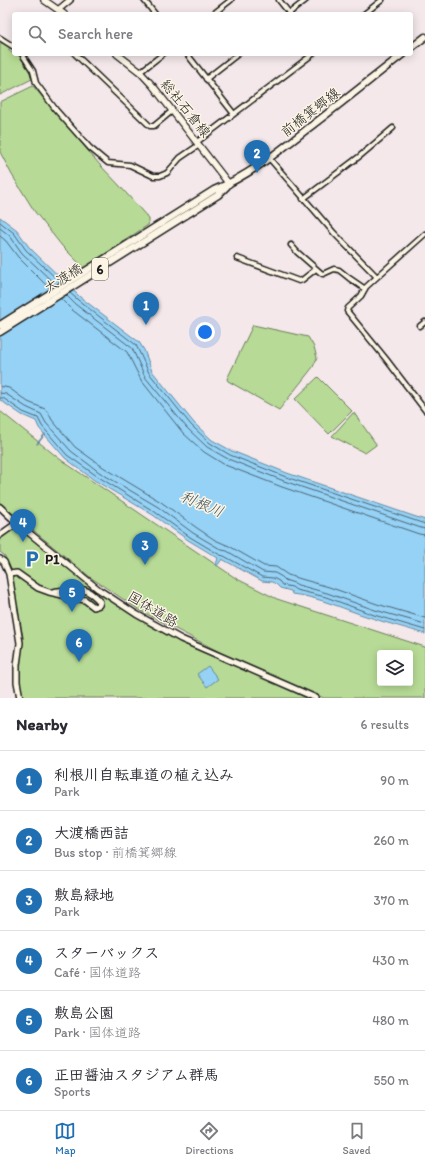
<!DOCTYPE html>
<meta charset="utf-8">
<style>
:root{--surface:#fff;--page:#f7f7f7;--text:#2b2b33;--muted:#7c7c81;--line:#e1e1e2;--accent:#1f6fb2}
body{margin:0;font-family:Itim,"Klee One",sans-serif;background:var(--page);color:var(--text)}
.controls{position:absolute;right:12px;bottom:12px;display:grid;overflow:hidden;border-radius:4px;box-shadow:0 2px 10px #0003}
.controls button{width:36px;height:36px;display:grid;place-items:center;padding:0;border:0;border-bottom:1px solid var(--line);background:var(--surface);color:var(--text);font:20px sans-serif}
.you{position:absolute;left:205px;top:332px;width:14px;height:14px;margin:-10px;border:3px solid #fff;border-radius:50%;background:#1a73e8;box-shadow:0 0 0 6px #1a73e833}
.badge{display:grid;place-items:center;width:26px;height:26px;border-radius:50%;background:var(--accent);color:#fff;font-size:13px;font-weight:700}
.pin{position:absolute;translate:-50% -33px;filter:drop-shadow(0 1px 2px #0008)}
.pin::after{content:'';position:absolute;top:21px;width:14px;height:12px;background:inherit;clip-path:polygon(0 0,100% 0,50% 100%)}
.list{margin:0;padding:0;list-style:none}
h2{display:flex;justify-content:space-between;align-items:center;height:52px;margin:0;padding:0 16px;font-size:17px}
h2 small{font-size:13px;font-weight:400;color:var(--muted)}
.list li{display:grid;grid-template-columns:26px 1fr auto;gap:12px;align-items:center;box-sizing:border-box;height:60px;padding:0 16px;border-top:1px solid var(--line)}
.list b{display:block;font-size:15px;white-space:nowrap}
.list p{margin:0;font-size:13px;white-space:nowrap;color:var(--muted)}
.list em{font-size:13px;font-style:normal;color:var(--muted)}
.icon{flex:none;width:22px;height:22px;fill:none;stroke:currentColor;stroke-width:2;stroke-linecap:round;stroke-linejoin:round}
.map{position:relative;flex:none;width:425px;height:698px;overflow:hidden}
.search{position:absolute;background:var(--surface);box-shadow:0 2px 10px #0003;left:12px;right:12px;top:12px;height:44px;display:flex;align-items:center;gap:10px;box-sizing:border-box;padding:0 14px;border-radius:4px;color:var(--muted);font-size:15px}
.sheet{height:412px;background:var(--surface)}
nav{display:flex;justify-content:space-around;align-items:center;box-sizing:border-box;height:56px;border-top:1px solid var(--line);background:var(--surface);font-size:11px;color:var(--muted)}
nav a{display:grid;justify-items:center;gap:2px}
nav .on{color:var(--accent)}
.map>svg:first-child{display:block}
</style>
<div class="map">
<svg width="425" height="698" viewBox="0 0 425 698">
<rect width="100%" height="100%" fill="#f4e8ea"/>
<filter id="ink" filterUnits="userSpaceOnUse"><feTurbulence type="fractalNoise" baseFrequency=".025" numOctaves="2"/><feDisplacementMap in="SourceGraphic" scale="8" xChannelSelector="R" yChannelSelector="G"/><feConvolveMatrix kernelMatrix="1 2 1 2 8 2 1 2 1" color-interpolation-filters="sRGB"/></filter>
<g filter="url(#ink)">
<path fill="#b7db96" stroke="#6a7c59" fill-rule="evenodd" d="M0,43H3L11,48L8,50L12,53L14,52V54H18L29,70L32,79L0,95Z
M33,86L100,165L119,185L149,219V222L148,225L84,268L62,246L35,212L12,175L0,152V102Z
M253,325L308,337L314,347L317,358L313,367L279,410L228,381L227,379Z
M318,377L352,411L329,434L295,399Z
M0,411L61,460L237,579L277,599L425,647V698H324L233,659L141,611L90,577L0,503ZM380,653H410V683H380Z
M353,413H354L376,444V445L365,453L332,436Z
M16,529L22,531L99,593L150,626L184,644L307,698H24L19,683V662L23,637L12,580L6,560L5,556L0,552V537L12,530Z"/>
<path fill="#95d2f6" stroke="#65899f" d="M0,217L17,230L29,247L80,297L139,342L144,350L152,371L194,423L212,440L232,451L287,473L425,520V634C407,628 389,624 372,618C345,610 320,597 292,594L291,591L280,588L276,584L272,582L262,581L222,559L217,566L216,565L218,558L188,540L153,515L94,480L65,458L39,428L36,421L22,415L0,400Z
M208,666L218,679L207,687L197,674Z"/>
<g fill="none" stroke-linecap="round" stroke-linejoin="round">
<path stroke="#4c6573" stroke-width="1" d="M0,222L14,233L26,250L60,282
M0,228L10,236L22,253L56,285
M0,236L6,241L18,257L50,289
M70,293L78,300L136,345L149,373L191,425L210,443L230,455L286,477L425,524
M66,295L75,304L132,348L145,377L187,428L207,447L228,459L284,481L421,528L425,529
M61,299L71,309L127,352L141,380L183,433L204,452L225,465L282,487L419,534L425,535
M0,386L9,388L28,402L45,409L49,414L52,420L75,447L103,467L161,502L197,528L215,540L229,546L264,566L276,567L288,575L301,579L329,587L377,604L425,618
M0,393L6,394L26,407L41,414L46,423L71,451L99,472L158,507L193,533L222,550L227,551L263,572L275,573L282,577L285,580L294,583L298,585L327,593L375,610L425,624
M0,398H3L23,412L38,418L42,426L67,455L97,476L155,512L190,537L220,555L224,556L262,577L273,578L279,581L282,585L292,587L296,590L326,597L374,615L425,630"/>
<path stroke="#65899f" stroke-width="1.5" d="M37,444L45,434"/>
<g stroke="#1c1c1c" stroke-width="7">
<path id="minor" d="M144,0L155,14
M279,0L290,14
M213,14L231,0
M288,14L306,0
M364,14L382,0
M0,38L14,47
M22,54L33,71L36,83L56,110L90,148L108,163L130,165L153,176H160L167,173L180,158L199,145
M75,54L150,126H154L172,111
M187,54L234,114
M140,72L163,54
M206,79L238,54
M197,142L313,54
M269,158L334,233L377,277
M303,199L360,156L393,128
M425,234L377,277L366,287L361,296L348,308L347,311L386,359L425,410
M291,245L297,252L321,273L323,274L334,269L339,270L349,278L365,289
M237,258L299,281L302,280L316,269
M420,326L425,322"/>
</g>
<g stroke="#1c1c1c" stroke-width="8">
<path id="tertiary" d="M58,10L70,0
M0,507L17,523L98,589L136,614L181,639L316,698
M0,535L17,523
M0,559L4,562L9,574L20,643L17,665V682L20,698
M9,574L17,573L38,588L49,592L85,600L94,607L99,605L100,602C97,598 89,591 84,590C78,589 58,590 52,592"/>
</g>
<g stroke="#1c1c1c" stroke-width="8">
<path id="secondary" d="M44,0L64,14
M117,54L140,72L153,86L229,184"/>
</g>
<g stroke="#1c1c1c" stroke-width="9">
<path id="primary" d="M411,48L425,37
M0,325L214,190C247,177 278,152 306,130C339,105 371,79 403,54
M0,332L218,195L227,186"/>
</g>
<use href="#minor" stroke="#fcf5e5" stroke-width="4"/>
<use href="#tertiary" stroke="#fcf5e5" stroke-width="5"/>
<use href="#secondary" stroke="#fcf5e5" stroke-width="5.5"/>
<use href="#primary" stroke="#fcf5e5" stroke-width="6"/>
</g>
</g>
<defs>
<g id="parking-bare" transform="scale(1.38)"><path d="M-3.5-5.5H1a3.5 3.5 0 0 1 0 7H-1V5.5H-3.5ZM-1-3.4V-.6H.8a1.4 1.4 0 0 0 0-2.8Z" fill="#1f6fb2" stroke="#fcf5e5" stroke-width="2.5" paint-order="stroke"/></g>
</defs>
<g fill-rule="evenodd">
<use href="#parking-bare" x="32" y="559"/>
</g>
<g text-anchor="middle" stroke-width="3" stroke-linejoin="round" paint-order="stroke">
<rect fill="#fcf5e5" stroke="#5f5d58" stroke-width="1" x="92" y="258" width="16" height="22" rx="3"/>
<g font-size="13" font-weight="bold" fill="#1c1c1c">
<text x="100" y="274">6</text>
</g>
<g font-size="14" fill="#1c1c1c" stroke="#fcf5e5">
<text transform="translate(186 108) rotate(51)" y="5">総社石倉線</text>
<text transform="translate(310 112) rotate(-38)" y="5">前橋箕郷線</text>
<text transform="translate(63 278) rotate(-32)" y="5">大渡橋</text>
<text transform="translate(153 609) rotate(31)" y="5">国体道路</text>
</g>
<g font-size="14" font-weight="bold" fill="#1c1c1c" stroke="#fcf5e5" text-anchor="start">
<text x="45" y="564">P1</text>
</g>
<g font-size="15" font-style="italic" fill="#40535d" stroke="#fcf5e5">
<text transform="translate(202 504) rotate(23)" y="5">利根川</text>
</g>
</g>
</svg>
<div class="controls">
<button><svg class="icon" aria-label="layers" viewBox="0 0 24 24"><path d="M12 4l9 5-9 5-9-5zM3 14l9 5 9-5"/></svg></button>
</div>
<div class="you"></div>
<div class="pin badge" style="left:146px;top:325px">1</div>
<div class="pin badge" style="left:257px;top:173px">2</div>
<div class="pin badge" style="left:145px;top:565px">3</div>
<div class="pin badge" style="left:23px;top:542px">4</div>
<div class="pin badge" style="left:72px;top:612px">5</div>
<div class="pin badge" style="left:79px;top:662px">6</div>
<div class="search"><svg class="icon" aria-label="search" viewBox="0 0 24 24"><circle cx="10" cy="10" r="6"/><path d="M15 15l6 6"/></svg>Search here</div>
</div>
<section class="sheet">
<h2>Nearby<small>6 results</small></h2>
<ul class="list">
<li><span class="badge">1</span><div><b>利根川自転車道の植え込み</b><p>Park</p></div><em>90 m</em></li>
<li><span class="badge">2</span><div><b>大渡橋西詰</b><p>Bus stop · 前橋箕郷線</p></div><em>260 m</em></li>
<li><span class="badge">3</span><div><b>敷島緑地</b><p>Park</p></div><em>370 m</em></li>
<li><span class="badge">4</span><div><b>スターバックス</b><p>Café · 国体道路</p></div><em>430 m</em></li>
<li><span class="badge">5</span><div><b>敷島公園</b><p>Park · 国体道路</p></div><em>480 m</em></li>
<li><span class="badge">6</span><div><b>正田醤油スタジアム群馬</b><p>Sports</p></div><em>550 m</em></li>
</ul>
</section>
<nav>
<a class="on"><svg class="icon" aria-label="map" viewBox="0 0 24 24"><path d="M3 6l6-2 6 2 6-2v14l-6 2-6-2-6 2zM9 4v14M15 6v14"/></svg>Map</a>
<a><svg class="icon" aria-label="directions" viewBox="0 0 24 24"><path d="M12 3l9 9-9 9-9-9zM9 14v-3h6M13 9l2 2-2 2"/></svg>Directions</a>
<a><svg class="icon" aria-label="saved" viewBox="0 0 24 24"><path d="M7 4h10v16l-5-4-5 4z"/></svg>Saved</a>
</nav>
